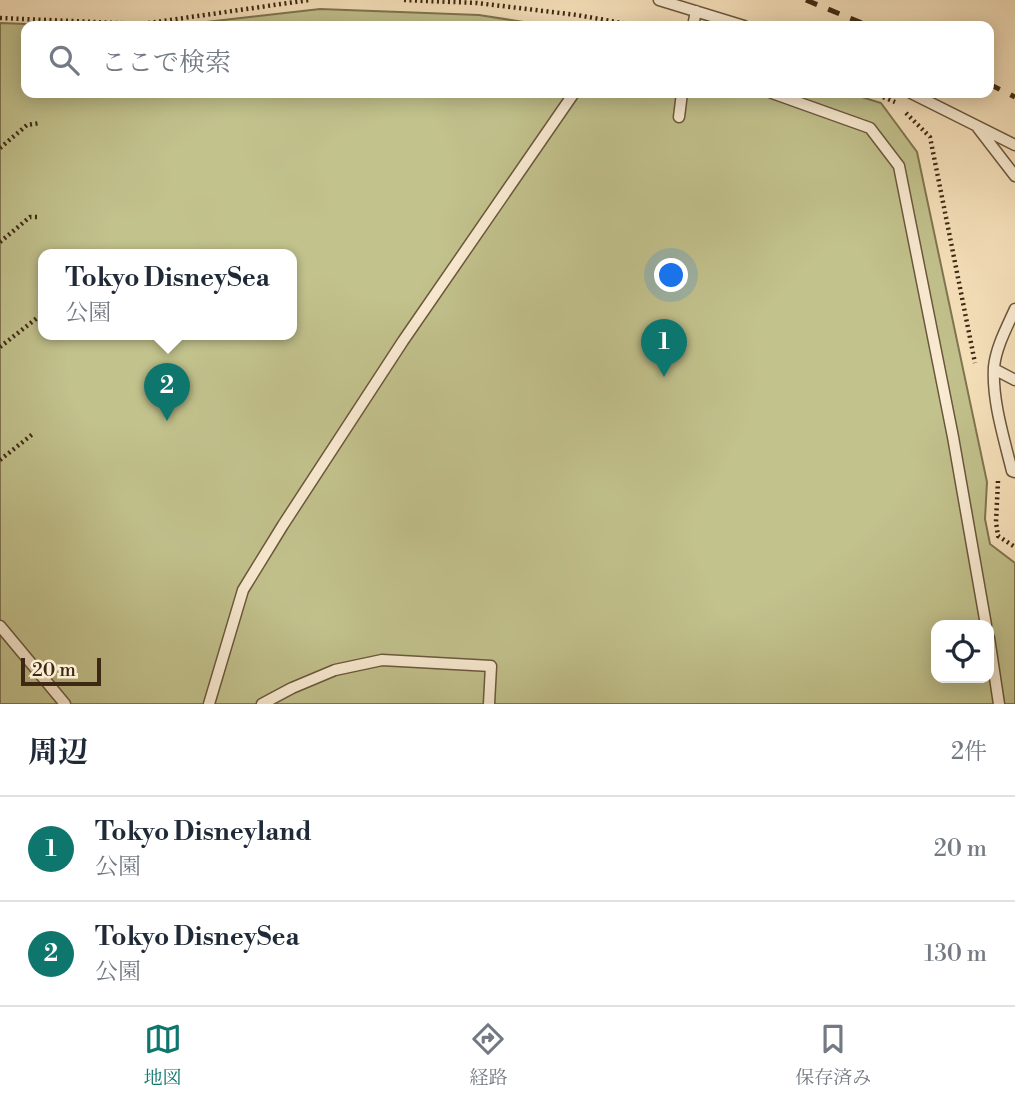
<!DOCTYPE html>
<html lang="ja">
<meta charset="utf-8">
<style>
:root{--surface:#fff;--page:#f6f6f7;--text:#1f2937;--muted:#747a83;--line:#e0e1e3;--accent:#0f766e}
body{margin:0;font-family:"Libre Bodoni","Noto Serif JP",serif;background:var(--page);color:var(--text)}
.controls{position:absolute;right:21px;bottom:21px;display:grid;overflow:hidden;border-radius:14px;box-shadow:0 4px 18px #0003}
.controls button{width:63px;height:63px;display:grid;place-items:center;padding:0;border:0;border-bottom:2px solid var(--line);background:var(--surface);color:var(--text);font:35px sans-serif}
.scale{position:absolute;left:21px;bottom:18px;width:80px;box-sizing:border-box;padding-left:7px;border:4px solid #3d2913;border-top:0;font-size:19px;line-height:24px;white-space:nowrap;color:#3d2913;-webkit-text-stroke:5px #faecd3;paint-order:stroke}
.you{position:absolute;left:672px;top:276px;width:24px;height:24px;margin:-18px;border:5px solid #fff;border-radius:50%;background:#1a73e8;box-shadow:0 0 0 10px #1a73e833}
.badge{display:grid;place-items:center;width:46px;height:46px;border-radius:50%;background:var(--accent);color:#fff;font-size:23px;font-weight:700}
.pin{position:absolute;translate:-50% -58px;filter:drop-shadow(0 2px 4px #0008)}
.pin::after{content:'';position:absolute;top:37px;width:24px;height:21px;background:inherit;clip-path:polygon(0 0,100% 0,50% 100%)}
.popup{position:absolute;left:38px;top:249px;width:259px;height:91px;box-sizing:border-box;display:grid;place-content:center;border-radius:14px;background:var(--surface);filter:drop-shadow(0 2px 5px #0005);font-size:23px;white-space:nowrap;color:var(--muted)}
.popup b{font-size:26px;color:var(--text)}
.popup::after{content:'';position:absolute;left:50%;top:100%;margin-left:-14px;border:14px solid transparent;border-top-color:var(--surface)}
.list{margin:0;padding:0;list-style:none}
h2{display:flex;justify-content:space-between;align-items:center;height:91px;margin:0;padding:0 28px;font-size:30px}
h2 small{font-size:23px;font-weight:400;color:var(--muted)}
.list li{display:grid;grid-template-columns:46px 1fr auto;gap:21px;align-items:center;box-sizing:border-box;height:105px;padding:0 28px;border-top:2px solid var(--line)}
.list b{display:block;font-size:26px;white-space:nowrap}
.list p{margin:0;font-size:23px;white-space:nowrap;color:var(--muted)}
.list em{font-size:23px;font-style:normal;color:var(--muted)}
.icon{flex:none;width:38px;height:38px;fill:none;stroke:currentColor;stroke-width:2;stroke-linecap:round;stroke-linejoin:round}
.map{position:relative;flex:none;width:1015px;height:704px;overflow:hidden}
.search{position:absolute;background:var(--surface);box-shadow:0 4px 18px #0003;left:21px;right:21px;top:21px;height:77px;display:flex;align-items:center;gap:18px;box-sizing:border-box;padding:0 24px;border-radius:14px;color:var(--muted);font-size:26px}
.sheet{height:301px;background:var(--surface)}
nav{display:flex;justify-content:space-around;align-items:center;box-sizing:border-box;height:98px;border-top:2px solid var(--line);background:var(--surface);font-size:19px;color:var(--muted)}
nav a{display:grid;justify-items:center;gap:4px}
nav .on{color:var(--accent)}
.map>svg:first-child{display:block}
</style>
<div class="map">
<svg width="1015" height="704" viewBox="0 0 1015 704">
<rect width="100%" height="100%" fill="#f7e2bc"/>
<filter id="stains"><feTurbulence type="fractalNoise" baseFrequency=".00286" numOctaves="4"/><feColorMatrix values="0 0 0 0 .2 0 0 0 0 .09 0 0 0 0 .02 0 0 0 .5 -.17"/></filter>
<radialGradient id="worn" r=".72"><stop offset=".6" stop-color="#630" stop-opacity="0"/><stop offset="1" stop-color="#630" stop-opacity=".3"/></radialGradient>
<path fill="#c2c28d" stroke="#807650" stroke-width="2" fill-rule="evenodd" d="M320,9L479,15L549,26H171Z
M0,23L79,26H26V93H849L881,103L917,152L987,482L985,519L990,544L1015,563V704H0ZM43,255H291V335H43ZM936,625H989V678H936Z"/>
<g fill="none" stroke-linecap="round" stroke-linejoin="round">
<g stroke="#6c573d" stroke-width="13">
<path id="lane" d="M659,0L744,26
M693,26L696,11
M772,93L870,128L899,166L953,437L986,625
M911,93L1015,145
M679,117L682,93
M978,128L1015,176
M1015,309C1007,327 996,347 994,367C992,401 1004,438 1012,471L1015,472
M994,369L1015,380
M0,626L65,704
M989,638L999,704
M209,704L243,590L283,525L403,341L574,93
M262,704L292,688L335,670L382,660L491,666L489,704"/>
</g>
<path stroke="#3d2913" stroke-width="4.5" stroke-dasharray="2 3.5" stroke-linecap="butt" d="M404,0L477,3L577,15L639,26
M0,18L142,24L309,0
M873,93L895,102
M906,113L930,137L975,363
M0,148L27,125L40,123
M0,242L30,217H39
M0,347L37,318
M0,460L34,433
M998,481L996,522L998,536L1015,547"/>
<use href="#lane" stroke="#faecd3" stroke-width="10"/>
<path stroke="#3d2913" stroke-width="5" stroke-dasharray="12 12" stroke-linecap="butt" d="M806,0L869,26
M989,84L1015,97"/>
</g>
<rect width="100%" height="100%" filter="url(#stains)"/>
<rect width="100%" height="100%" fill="url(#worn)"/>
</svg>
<div class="controls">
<button><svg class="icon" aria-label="locate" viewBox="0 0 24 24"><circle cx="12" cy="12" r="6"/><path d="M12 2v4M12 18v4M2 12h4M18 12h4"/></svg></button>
</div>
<div class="scale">20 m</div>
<div class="you"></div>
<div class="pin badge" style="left:664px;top:377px">1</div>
<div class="pin badge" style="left:167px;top:421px">2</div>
<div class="popup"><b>Tokyo DisneySea</b>公園</div>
<div class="search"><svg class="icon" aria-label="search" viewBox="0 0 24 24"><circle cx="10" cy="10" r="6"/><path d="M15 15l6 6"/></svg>ここで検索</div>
</div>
<section class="sheet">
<h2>周辺<small>2件</small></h2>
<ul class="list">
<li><span class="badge">1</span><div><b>Tokyo Disneyland</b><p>公園</p></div><em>20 m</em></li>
<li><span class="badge">2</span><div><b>Tokyo DisneySea</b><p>公園</p></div><em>130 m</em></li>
</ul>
</section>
<nav>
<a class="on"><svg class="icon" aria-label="map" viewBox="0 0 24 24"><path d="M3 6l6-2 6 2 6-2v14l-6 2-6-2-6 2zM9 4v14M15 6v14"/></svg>地図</a>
<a><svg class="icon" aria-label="directions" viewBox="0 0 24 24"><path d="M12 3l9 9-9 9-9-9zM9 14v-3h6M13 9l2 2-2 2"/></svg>経路</a>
<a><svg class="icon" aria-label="saved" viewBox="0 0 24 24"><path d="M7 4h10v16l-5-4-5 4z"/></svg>保存済み</a>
</nav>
